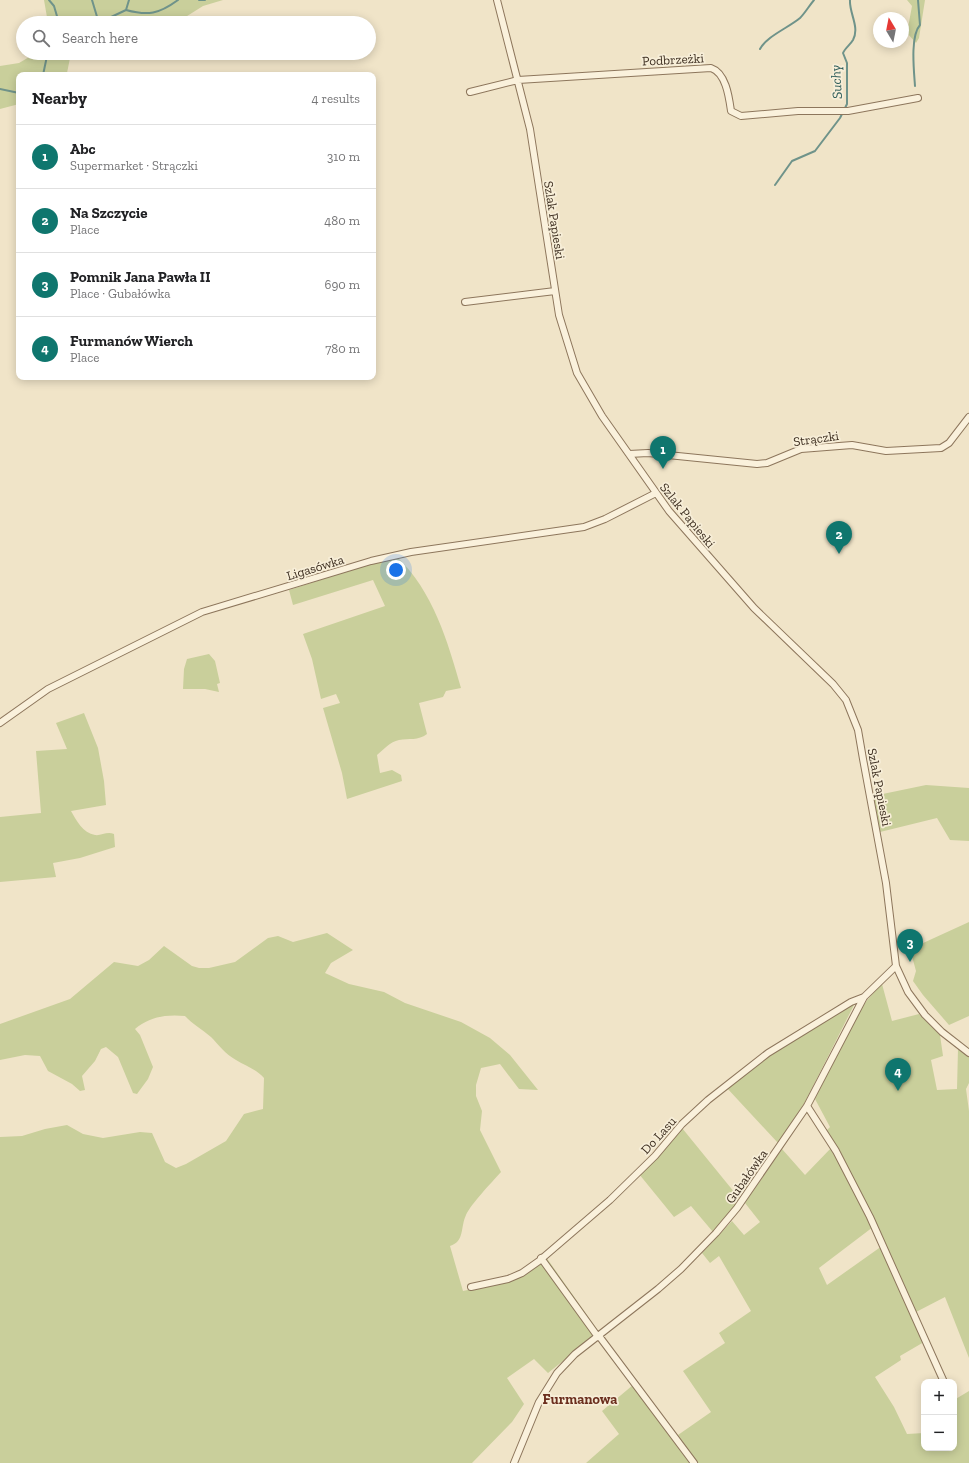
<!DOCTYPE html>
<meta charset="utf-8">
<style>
:root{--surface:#fff;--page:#f2f2f2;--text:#202124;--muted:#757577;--line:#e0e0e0;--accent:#0f766e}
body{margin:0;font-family:"Zilla Slab",serif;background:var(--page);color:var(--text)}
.controls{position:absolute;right:12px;bottom:12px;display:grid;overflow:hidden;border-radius:8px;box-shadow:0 2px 10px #0003}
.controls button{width:36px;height:36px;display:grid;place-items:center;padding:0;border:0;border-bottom:1px solid var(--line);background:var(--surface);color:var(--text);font:20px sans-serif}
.compass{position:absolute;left:873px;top:12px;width:36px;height:36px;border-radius:50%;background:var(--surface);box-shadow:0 2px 10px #0003;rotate:350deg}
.you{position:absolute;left:396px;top:570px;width:14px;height:14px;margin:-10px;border:3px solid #fff;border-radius:50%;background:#1a73e8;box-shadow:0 0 0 6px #1a73e833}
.badge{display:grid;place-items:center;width:26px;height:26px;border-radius:50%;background:var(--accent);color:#fff;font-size:13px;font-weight:700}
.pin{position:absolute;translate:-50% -33px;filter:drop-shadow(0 1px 2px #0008)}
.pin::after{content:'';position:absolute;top:21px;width:14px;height:12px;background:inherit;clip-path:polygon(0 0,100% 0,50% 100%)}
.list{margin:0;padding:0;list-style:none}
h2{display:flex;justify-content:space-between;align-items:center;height:52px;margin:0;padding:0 16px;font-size:17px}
h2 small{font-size:13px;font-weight:400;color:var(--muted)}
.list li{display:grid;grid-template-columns:26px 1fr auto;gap:12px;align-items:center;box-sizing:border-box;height:64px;padding:0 16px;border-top:1px solid var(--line)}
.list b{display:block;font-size:15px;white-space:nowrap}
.list p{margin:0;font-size:13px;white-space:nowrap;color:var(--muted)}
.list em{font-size:13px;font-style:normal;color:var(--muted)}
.icon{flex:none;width:22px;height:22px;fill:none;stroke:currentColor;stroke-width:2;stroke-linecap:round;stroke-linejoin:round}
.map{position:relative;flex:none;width:969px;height:1463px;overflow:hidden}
.search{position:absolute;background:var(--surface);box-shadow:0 2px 10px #0003;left:16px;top:16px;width:360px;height:44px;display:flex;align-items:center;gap:10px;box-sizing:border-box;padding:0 14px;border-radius:22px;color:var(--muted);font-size:15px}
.panel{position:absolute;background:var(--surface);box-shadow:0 2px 10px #0003;left:16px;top:72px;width:360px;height:308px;border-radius:8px}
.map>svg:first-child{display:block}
</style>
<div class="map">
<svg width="969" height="1463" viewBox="0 0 969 1463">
<rect width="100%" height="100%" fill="#f0e4c8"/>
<path fill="#c9cf9b" d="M44,0H223L203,6L176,23H48Z
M907,0H925L919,38L916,43L907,33L912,6Z
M36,53H76L70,58L67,73L68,75H19V104L0,109V66L19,63Z
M397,557C433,591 448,642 461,688L446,691L443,697L419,703L427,734C418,741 409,738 399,740C390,742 384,749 377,755L380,773L392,770L401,775L402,781L347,799L342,773L323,708L340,703L336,694L321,699L312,659L303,634L385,606L373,580L293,605L289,590L367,565Z
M209,654L215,661L220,683L217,684L219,692L205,689H183L184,669L187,659Z
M84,713L98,748L104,781L106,805L71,811C76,820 83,833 95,835C101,836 107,831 114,834L115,847L80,858L53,863L56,877L0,882V817L41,813L36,751L67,749L56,723Z
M926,785L969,788V841L950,840L937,818L880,832L873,796Z
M969,922V1016L949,1025L923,995L913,981L916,971L910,949Z
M327,933L353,950L331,963L325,973L349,984L384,992L405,1003L461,1022L490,1038L510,1055L538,1090L519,1089L500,1064L481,1068L476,1085V1096L482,1111L480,1130L501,1172C492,1182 471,1204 466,1215C460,1228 465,1241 450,1246L463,1291L509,1281L546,1257L599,1332L548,1373L534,1359L507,1378L524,1404L512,1422L472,1463H0V1137L22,1136L45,1129L67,1125L83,1134L103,1138L140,1132L152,1133L165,1162L176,1168L186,1164L226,1141L244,1114L263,1109L264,1078C256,1069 246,1066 236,1060C225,1054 219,1045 211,1037C202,1029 192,1024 185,1016C166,1014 149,1017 135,1029L140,1035L153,1067L148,1079L137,1094L133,1093L118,1057L106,1047L101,1049L95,1061L82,1076L85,1090L80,1091L72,1084L48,1071L40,1056L25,1055L0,1060V1024L70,999L114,962L138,966L149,960L164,946L192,966L199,968H209L235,962L268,938L278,936L293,942Z
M882,984L892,1021L919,1014L940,1035L943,1056L931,1060L937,1090L957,1089L958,1049L969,1057V1083L966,1089L969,1111V1358L945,1297L916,1312L877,1224L826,1131L830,1127L815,1099C833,1060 850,1014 882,984Z
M855,1003L805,1102L778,1143L726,1087L753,1066Z
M682,1128L739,1198L734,1207L713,1232L691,1206L674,1217L639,1174Z
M832,1147L873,1227L819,1268L827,1285L882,1246L924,1342L900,1356L901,1360L875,1377L894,1407L907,1434L924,1433V1448H954V1415L956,1413L954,1400L969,1391V1463H696L678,1435L711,1412L683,1371L725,1343L719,1333L751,1311L719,1256L710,1263L702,1253L732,1221L744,1235L760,1222L745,1203L782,1149L805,1175Z
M633,1385L691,1463H586L619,1434L602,1411Z"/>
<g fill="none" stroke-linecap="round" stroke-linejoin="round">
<path stroke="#6f938a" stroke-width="2" d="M49,0L54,6L59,23
M92,0L98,20
M199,0H205
M126,10L129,0
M89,23L109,18L126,10C148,16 159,14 178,0
M760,49C767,36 788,28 800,18C805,13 809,6 814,0
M43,75L47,56L52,53
M915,86C914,71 910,36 920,25L918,0
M0,89L19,93
M775,185L792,161L815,151L840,118L847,104V63L843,53C845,48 850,45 853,40C860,27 849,13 850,0"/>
<g stroke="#8d765c" stroke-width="8">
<path id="minor" d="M497,0L530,129L559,315L577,373L602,416L669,511L754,608L833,684L846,700L858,730L863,759L886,883L896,966L908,992L925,1015L942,1032L969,1053
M470,92L518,80L711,68C726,73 729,97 731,111L741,116L798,111H848L918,98
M465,302L555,291
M629,454L648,453L757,464L767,463L801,449L852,445L886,451L941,448L949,443L969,417
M0,723L48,689L202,612L371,561L411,552L584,527L605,519L656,493
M807,1106L836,1151L870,1217L944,1382
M541,1258L598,1337
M471,1287L508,1279L522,1273L539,1261L610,1200L655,1156L682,1124L708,1100L768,1053L851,1002L864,997
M599,1336L694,1463
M514,1463L539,1402L557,1373L575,1354L658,1289L681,1269L716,1233L737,1208L807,1106L864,997L896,966"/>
</g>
<use href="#minor" stroke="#faf1dc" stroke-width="6"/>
</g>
<g text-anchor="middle" stroke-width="3.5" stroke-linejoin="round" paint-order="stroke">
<g font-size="13" fill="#3d2e20" stroke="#f7eed8">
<text transform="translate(673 59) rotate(-3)" y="5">Podbrzeżki</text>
<text transform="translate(555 220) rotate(81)" y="5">Szlak Papieski</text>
<text transform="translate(816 438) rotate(-8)" y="5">Strączki</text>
<text transform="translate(688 515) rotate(51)" y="5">Szlak Papieski</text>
<text transform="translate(315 567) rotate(-17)" y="5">Ligasówka</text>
<text transform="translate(880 787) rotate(79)" y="5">Szlak Papieski</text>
<text transform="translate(658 1135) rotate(-48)" y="5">Do Lasu</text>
<text transform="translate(746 1176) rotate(-55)" y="5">Gubałówka</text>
</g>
<g font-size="14" font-style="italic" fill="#2f5d5a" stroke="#f7eed8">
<text transform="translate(836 82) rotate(-93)" y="5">Suchy</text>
</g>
<g font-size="14" font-weight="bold" fill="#6b2e1e" stroke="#f7eed8">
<text x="580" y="1404">Furmanowa</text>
</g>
</g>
</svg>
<div class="controls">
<button>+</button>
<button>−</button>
</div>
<svg class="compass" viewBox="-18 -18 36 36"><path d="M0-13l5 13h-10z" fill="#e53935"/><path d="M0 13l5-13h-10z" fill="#757577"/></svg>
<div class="you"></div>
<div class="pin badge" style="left:663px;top:469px">1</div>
<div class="pin badge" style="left:839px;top:554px">2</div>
<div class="pin badge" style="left:910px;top:962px">3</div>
<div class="pin badge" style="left:898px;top:1091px">4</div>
<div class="search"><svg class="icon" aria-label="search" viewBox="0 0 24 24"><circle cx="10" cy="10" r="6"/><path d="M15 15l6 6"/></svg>Search here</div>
<section class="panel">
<h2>Nearby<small>4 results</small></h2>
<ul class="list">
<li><span class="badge">1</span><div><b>Abc</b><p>Supermarket · Strączki</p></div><em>310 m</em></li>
<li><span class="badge">2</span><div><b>Na Szczycie</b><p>Place</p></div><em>480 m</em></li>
<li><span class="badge">3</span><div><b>Pomnik Jana Pawła II</b><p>Place · Gubałówka</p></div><em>690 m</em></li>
<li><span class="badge">4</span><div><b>Furmanów Wierch</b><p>Place</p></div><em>780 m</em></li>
</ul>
</section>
</div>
